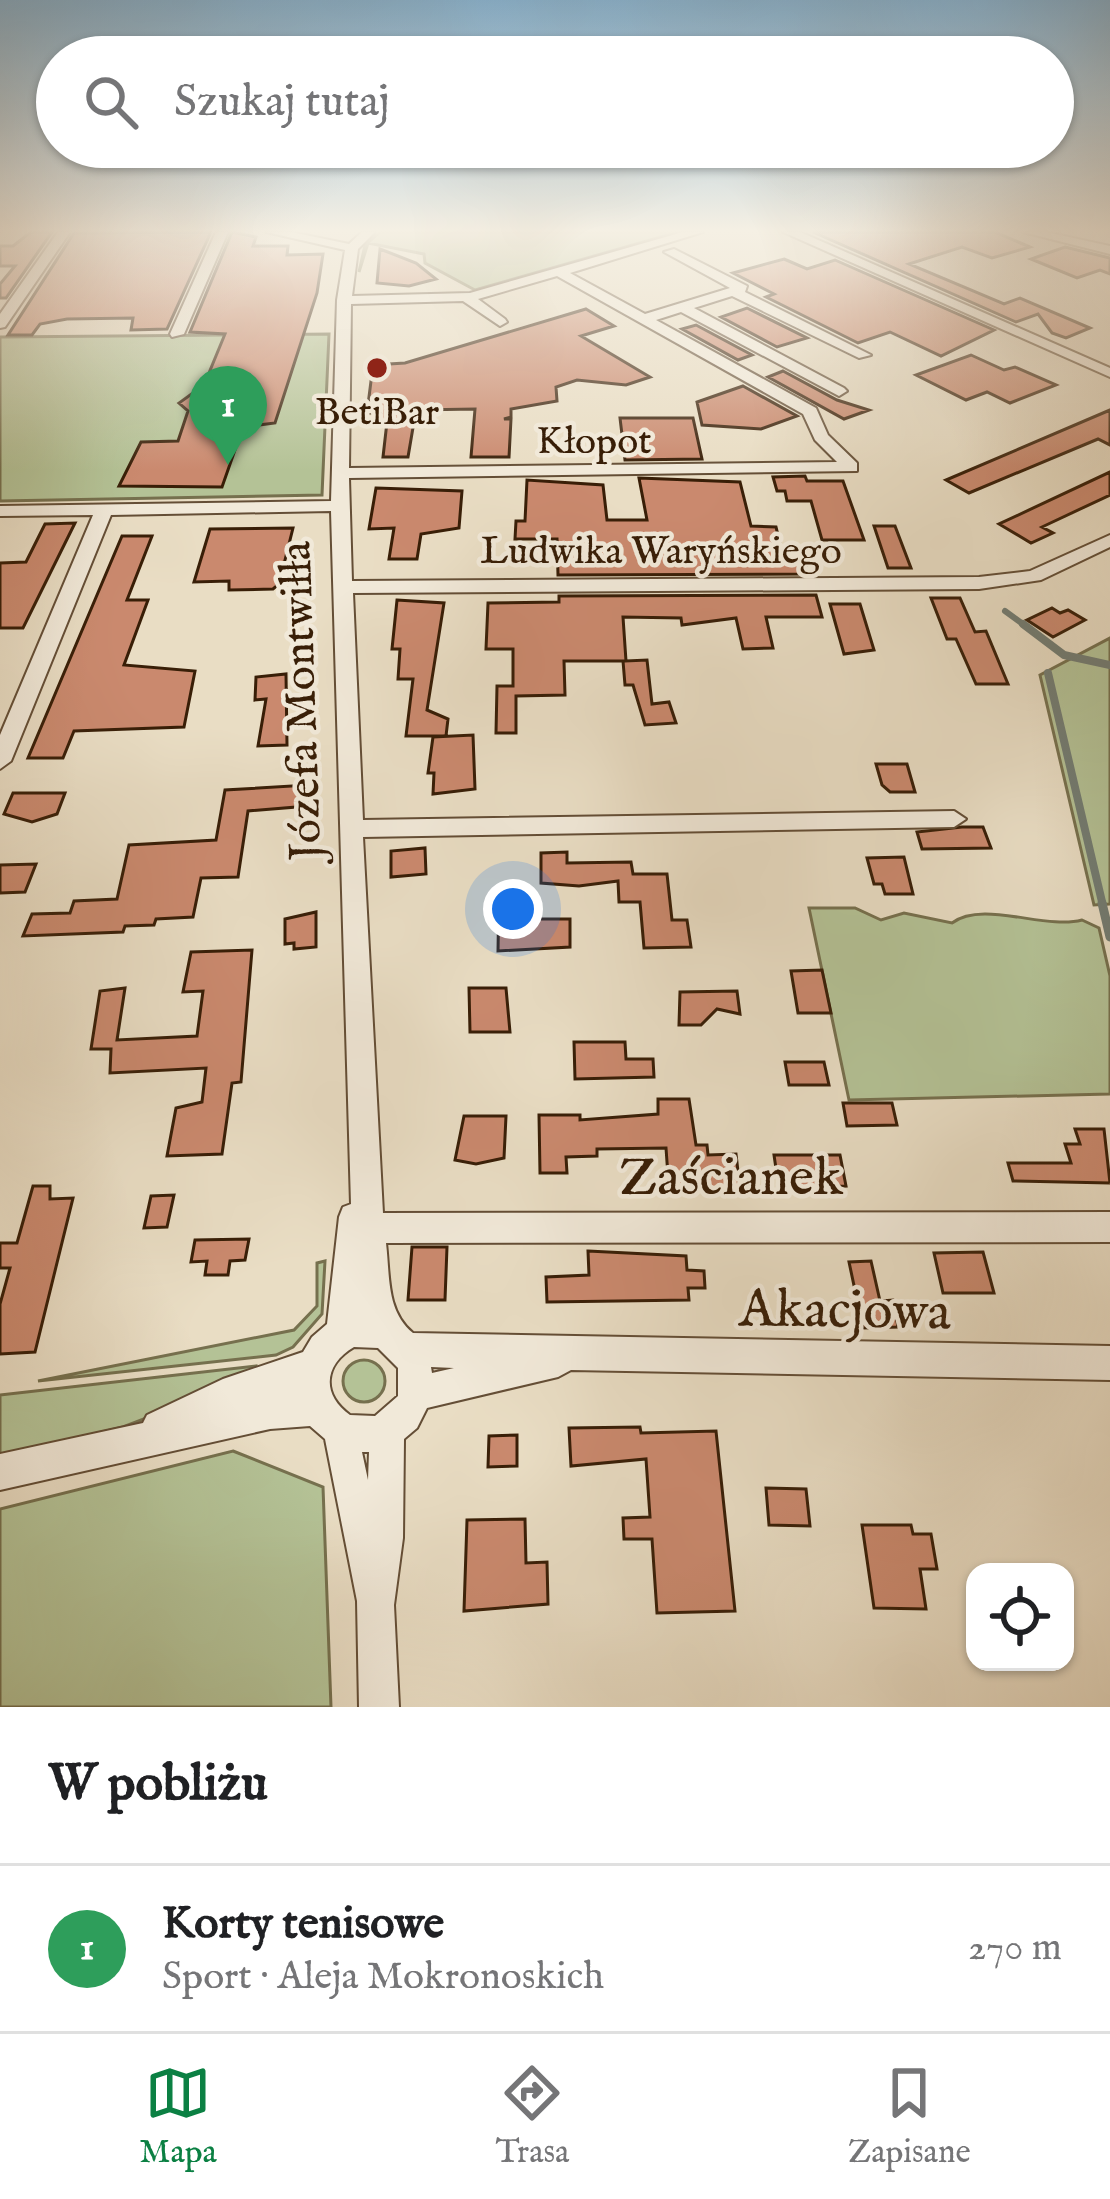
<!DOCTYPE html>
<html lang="pl">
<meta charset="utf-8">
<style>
:root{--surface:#fff;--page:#f6f6f6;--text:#202124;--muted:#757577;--line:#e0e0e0;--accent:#0b8043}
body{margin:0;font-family:"IM FELL English",serif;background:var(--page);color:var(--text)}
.controls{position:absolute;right:36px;bottom:36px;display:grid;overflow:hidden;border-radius:24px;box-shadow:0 3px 9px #0004}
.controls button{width:108px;height:108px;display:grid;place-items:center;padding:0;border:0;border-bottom:3px solid var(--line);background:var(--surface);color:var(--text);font:60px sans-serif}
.you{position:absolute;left:513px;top:909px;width:42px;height:42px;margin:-30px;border:9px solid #fff;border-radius:50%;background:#1a73e8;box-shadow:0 0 0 18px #1a73e833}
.badge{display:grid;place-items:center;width:78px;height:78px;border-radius:50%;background:var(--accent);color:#fff;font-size:39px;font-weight:700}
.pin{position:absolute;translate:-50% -99px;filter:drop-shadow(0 3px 6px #0008)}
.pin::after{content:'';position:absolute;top:63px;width:42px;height:36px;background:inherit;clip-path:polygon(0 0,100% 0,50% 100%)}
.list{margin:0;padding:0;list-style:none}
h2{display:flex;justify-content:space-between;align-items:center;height:156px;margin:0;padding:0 48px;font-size:51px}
h2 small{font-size:39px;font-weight:400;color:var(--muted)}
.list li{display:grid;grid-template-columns:78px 1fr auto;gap:36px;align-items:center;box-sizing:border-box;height:168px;padding:0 48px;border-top:3px solid var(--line)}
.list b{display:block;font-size:45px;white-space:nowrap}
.list p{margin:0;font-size:39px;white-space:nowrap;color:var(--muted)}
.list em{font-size:39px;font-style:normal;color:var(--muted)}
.icon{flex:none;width:66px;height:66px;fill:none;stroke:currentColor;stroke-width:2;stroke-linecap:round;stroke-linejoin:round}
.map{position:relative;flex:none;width:1110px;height:1707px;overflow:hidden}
.search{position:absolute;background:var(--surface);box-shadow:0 3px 9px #0004;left:36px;right:36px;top:36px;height:132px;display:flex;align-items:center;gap:30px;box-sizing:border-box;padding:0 42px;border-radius:66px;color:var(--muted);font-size:45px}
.sheet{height:324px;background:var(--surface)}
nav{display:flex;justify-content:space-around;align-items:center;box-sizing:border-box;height:168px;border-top:3px solid var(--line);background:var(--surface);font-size:33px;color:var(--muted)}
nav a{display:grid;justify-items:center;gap:6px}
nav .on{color:var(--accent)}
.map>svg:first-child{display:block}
</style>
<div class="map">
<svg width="1110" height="1707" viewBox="0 0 1110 1707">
<rect width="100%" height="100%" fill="#e9ddc4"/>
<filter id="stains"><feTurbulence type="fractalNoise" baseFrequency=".00167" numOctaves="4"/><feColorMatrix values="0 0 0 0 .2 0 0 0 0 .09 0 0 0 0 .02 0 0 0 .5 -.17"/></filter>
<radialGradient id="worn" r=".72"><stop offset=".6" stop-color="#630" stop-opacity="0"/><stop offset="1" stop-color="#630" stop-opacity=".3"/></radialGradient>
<path fill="#b4c296" stroke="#76704e" stroke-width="3" d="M380,232H678L475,290L425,263L424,254L368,243L359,272L365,245Z
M329,334L322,495L0,501V337Z
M1110,638V904L1094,905L1040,675Z
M809,908H855L881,920L904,913L952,923C983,900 1045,930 1082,920L1099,928L1110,976V1094L849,1100Z
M325,1261L322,1314L293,1347L276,1355L38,1381L294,1330L317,1306V1263Z
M343 1381a21 21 0 1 1 42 0a21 21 0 1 1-42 0Z
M256,1366V1376L123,1427L0,1456V1395Z
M233,1451L323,1487L331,1707H0V1509Z"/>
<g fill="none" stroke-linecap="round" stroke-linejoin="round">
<path stroke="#727c73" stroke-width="6" d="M1005,611L1027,627"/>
<path stroke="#727c73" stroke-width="8" d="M1023,624L1064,655L1110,665
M1048,673L1103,906"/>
<path stroke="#727c73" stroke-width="9" d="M1102,903L1110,937"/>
</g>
<path fill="#ca896e" stroke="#381e07" stroke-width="3" d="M31,232H52L6,298H0V284L15,266H0V246H13Z
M211,232L167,329L131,330L133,318L67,319L40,324L32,335H8L74,233Z
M232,232L256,237L253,246H288L287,255L323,254L317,293L275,423L243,427L222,487L119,486L141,442L178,441L188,411L179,403L204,385L225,334L190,332Z
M813,232H995L1030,247L992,258L962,247L909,264L1004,304L1020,298L1090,328L1066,338L1052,333L1038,314L1016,322Z
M1065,247L1110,258V274L1100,270L1077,278L1031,259Z
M380,249L416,263L436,279L409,286L377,283Z
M784,259L807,269L835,260L994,330L941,356L890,332L858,343L766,297L774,294L733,273Z
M747,308L807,338L777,347L721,317Z
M586,309L614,326L581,336L650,377L626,385L577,380L556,387L557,401L511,409V417L504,419H511L509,457H471L475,409L416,410L408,457H383L387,422H379L380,413H367L373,365L405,363Z
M696,325L752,355L738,360L682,329Z
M971,355L1004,370L1015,367L1056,385L1010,403L987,392L966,400L916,375Z
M783,371L837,400L869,410L844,419L768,377Z
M743,386L797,416L761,429L702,425L697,402Z
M1110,410V445L1098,439L969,493L946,480Z
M620,418H693L702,459L625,460Z
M1110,472V495L1042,527L1053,533L1031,543L999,524Z
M805,476L807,481H843L864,540H822L811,501H787L785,491H777L773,477Z
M639,478L740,482L751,526L776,527L782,552H805L810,574L558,575L557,539H515L516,521H525L527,480L603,485L607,520H647Z
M376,488L462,491L459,528L421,534L417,559H389L394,528L369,529Z
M75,523L23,628H0V563L26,562L45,524Z
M874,526H895L911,568H888Z
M293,528L279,584L273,589L229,590V581L194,582L210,529Z
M122,536H152L127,600H148L124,665L195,671L184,727L74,731L63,758H28Z
M816,595L822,617H766L773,648L743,649L736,618L682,625L681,618L623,617L626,661L647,660L652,704L669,702L676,723L645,725L633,685H625L623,661H564L565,695L516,696V733H496L497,686H513V649H486L488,603L559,602V596Z
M931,598H960L975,632L986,631L1008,684H976L956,639H947Z
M397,600L444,603L427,710L448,719L446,736H406L413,679H398L400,649H392Z
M830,604H860L874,650L844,654Z
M1052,608L1060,613L1068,610L1085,620L1053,637L1027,620Z
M286,674L287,745L258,746L266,699L255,700L256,677Z
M473,735L475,789L433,794L434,773H428L433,737Z
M876,764H907L915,792H890L882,785Z
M308,785V806L248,811L238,877L201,878L193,917L156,919L154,925L125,926L123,932L23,936L32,914L70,913L74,901L117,899L129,845L216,840L225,790Z
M13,793H65L57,814L32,822L4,814Z
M962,827H983L991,848L922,849L917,832Z
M425,848L426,874L391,877V851Z
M567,852V863L631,862L633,874H667L672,920H687L691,947L644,948L640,902H619L618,881L579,886L541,883V853Z
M904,857L913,894H885L882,884H874L867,858Z
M36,864L25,892L0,893V865Z
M520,889V919H570V947L498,951L499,890Z
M316,912V947L294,949V943L285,944V919Z
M252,950L241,1082L232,1083L222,1154L167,1156L176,1108L202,1102L206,1068L110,1073L111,1049H91L100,991L125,988L117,1040L197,1036L203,991L183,992L191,952Z
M822,970L831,1013H798L791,971Z
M469,988H506L510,1032H470Z
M737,991L740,1014L717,1009L701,1025H679L680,992Z
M574,1042H625L626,1059H653L654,1077L575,1079Z
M785,1062H824L829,1085H789Z
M658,1099H689L696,1145H707L708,1155L736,1154L740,1189L669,1190L666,1148L597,1149V1156L566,1157L567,1173H540L539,1115H580V1120L658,1114Z
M843,1103H892L897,1125L847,1126Z
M464,1116H506L504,1158L476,1164L455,1160Z
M1075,1129H1104L1110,1183L1013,1181L1008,1163H1071L1065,1144H1080Z
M774,1155H840L846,1186L779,1189Z
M33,1186H50V1199L73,1198L35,1352L0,1354V1304L10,1268H0V1243H17Z
M174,1195L167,1227L144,1228L151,1196Z
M249,1239L245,1260L230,1261L228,1275H205L207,1261L191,1262L195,1240Z
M412,1247H447L445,1300H408Z
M588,1251L686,1256L687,1270L704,1271L705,1288H688L689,1300L547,1302L546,1277L589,1275Z
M983,1252L994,1293H943L934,1253Z
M871,1261L880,1301L893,1300L898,1327L863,1328L849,1262Z
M640,1427L641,1433L716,1431L735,1611L657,1613L652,1539H624L623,1518L650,1517L646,1459L571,1466L569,1428Z
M517,1435V1466L488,1467L489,1436Z
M766,1488L806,1489L810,1526L769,1525Z
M525,1519L526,1563L547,1562L548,1604L464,1611L467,1520Z
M862,1525H911L913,1534H931L937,1569H920L926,1609L874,1608Z"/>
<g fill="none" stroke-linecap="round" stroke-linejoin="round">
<g stroke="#644e36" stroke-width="4">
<path id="minor" d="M58,232H70L5,327L0,328V314Z
M216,232H228L184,334L172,337L170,334Z
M266,232H291L349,244L362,232H375L358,249L352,296L470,293L683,232H703L570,273L645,314L730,288L664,252L674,249L747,286L745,292L871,355L859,358L732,296L694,308L844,388L847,391L839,396L681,312L656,320L816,408L828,435L857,463V471L349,478L352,581L979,577L1030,571L1110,535V547L1041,580L979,589L353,593L363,820L954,811L966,819L954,827L363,837L383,1213L1110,1212V1242L386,1243C390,1276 386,1311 413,1333L1110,1346V1380L571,1370L558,1377L427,1408L417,1428L404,1439L403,1538L394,1605L399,1707H359L357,1601L325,1439L310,1426L270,1429L0,1490V1454L143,1423L147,1415L223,1379L303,1352L312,1337L327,1324L339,1217L343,1207L351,1204L331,511L111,515L11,761L0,769V735L93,515L0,516V506L331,501L337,300L345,250ZM557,276L803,414L815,440L837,462L349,468L351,304L463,301L500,326L507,322L505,319L478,299ZM354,1347L378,1348L398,1368V1396L375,1416L350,1415C320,1393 325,1364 354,1347ZM431,1367L454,1368L432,1373ZM362,1452H369L368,1480Z
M783,232H800L1110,368V377Z
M1023,232H1046L1110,246V254Z"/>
</g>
<use href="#minor" fill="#f1e9d9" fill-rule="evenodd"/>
</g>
<linearGradient id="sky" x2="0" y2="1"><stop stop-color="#88b6d6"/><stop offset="0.49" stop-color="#f5f0e4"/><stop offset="1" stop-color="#f5f0e4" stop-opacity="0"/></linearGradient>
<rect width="1110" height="471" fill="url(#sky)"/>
<circle fill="#8f2418" stroke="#f1e9d9" stroke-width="4.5" cx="377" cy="368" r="12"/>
<g text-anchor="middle" stroke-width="9" stroke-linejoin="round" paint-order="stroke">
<g font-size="39" fill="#381e07" stroke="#f1e9d9">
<text x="377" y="424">BetiBar</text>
</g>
<g font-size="39" fill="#381e07" stroke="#f1e9d9">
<text x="594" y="453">Kłopot</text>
<text x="661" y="563">Ludwika Waryńskiego</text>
</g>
<g font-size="45" fill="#381e07" stroke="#f1e9d9">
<text transform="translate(299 701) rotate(-92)" y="16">Józefa Montwiłła</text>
</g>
<g font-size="54" fill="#381e07" stroke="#f1e9d9">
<text x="731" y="1194">Zaścianek</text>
<text transform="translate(845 1308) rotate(1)" y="19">Akacjowa</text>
</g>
</g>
<rect width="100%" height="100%" filter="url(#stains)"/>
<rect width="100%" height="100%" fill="url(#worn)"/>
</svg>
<div class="controls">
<button><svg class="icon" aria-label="locate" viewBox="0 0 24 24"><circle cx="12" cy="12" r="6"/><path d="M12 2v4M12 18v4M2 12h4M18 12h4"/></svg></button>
</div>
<div class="you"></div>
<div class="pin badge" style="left:228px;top:465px;background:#2e9e5b">1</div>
<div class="search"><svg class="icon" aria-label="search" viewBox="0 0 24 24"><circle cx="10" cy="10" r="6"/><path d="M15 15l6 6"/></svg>Szukaj tutaj</div>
</div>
<section class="sheet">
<h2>W pobliżu<small></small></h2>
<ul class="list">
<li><span class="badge" style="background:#2e9e5b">1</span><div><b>Korty tenisowe</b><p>Sport · Aleja Mokronoskich</p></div><em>270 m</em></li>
</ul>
</section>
<nav>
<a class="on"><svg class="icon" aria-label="map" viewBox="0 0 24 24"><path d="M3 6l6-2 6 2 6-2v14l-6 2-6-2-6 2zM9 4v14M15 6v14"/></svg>Mapa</a>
<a><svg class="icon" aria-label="directions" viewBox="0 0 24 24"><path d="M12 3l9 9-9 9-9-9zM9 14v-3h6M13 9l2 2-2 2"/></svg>Trasa</a>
<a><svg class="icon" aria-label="saved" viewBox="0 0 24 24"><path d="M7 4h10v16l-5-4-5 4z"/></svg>Zapisane</a>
</nav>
